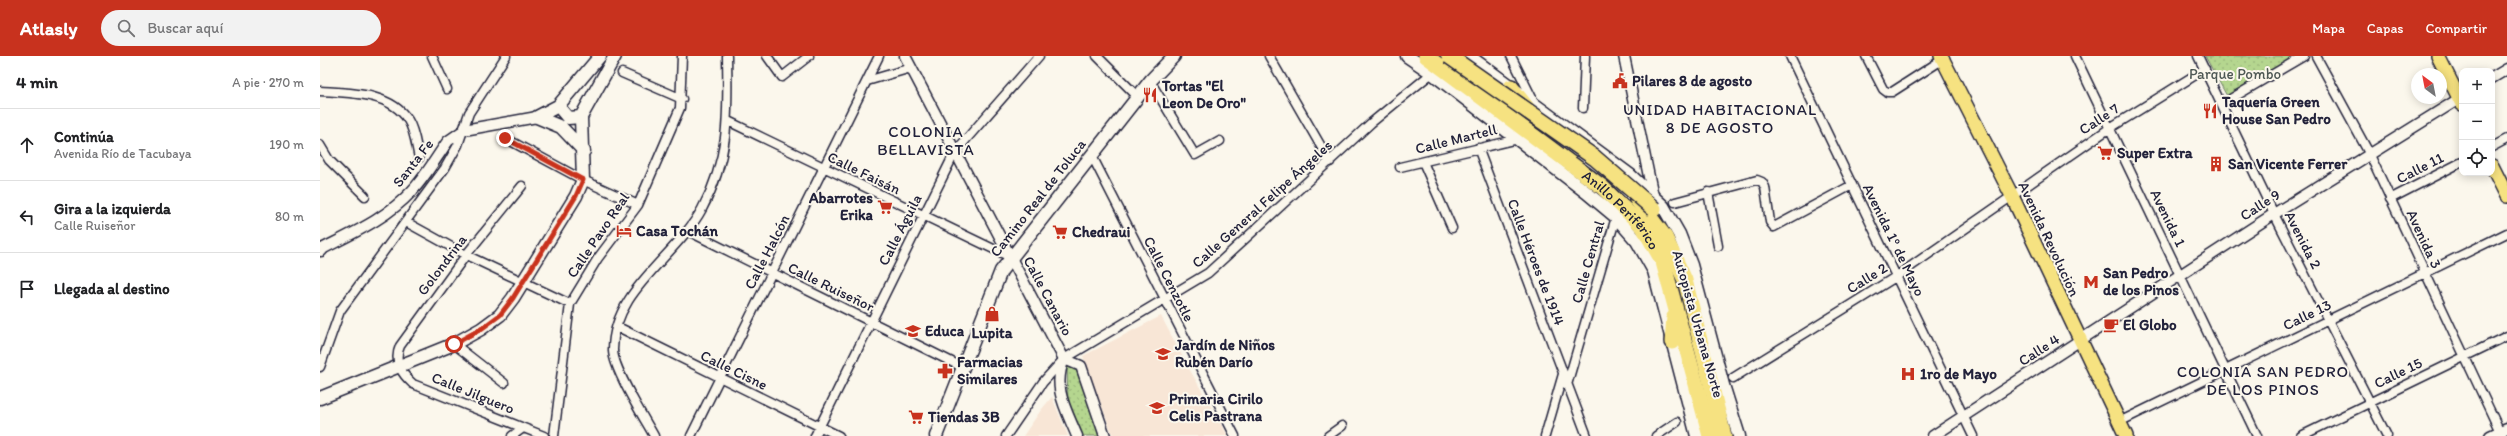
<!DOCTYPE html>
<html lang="es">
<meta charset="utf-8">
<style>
:root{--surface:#fff;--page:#f2f2f2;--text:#202124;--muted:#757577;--line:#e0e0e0;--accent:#c8321e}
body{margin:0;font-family:Itim,sans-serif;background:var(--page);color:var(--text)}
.controls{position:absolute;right:12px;top:12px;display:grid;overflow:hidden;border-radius:8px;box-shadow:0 2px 10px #0003}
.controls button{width:36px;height:36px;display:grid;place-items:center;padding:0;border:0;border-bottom:1px solid var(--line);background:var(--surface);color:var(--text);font:20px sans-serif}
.compass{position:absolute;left:2091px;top:12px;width:36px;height:36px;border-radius:50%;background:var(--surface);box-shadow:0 2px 10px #0003;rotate:328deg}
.stop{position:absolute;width:12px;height:12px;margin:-9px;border:3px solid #c8321e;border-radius:50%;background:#fff}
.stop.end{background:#c8321e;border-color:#fff;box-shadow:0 1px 4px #0008}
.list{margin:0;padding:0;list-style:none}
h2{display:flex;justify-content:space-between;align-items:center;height:52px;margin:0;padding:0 16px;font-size:17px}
h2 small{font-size:13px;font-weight:400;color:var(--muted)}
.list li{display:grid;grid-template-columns:26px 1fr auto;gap:12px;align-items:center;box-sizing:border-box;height:72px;padding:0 16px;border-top:1px solid var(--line)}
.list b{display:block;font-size:15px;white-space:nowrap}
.list p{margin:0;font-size:13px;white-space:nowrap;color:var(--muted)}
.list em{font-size:13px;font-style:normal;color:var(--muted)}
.icon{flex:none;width:22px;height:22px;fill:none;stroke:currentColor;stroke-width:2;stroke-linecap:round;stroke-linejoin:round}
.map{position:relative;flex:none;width:2187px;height:380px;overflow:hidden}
header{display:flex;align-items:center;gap:24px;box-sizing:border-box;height:56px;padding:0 20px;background:var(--accent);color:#fff}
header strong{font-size:19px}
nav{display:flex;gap:22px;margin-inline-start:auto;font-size:14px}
.search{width:280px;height:36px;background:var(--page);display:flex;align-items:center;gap:10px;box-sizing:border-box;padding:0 14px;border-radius:22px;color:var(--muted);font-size:15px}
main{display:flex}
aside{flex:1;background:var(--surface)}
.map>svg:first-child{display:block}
</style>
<header>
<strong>Atlasly</strong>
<div class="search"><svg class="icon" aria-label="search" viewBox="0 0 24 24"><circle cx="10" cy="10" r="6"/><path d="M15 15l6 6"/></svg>Buscar aquí</div>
<nav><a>Mapa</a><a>Capas</a><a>Compartir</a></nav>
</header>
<main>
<aside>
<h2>4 min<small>A pie · 270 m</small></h2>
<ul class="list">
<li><svg class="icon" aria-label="ahead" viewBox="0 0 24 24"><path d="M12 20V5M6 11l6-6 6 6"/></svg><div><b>Continúa</b><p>Avenida Río de Tacubaya</p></div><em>190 m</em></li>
<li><svg class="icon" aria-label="left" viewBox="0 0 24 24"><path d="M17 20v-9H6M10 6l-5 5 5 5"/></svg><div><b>Gira a la izquierda</b><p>Calle Ruiseñor</p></div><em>80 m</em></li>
<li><svg class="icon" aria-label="arrive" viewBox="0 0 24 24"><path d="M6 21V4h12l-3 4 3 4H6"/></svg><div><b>Llegada al destino</b></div></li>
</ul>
</aside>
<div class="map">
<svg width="2187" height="380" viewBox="0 0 2187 380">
<defs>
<pattern id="park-dots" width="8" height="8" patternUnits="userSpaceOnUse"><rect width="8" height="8" fill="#b5d68f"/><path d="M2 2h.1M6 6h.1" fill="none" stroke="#9bb77c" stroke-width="1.8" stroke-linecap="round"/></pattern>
</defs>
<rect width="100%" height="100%" fill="#fbf7ec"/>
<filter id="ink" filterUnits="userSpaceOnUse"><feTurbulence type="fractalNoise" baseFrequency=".025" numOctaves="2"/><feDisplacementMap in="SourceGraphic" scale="8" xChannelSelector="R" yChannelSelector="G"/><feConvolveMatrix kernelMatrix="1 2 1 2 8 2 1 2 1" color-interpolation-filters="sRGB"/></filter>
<g filter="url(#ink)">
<path fill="#f8e6d6" d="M841,260L867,309L908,380H793L763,300Z
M732,341L748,380H703L721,354Z"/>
<path fill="url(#park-dots)" stroke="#6c7c65" d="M1885,0H1978L1908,42Z
M749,309L756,313L780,380H760L748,347L747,310Z"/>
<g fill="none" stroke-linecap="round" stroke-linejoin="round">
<g stroke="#22223b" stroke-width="11">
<path id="minor" d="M112,0L127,33
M447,0L462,21L489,0
M777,0L818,41
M949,0L1010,106
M1191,0L1214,46
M1470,0L1653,380
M1546,0L1563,33L1567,36H1572L1625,2
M1755,0L1937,380
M1878,0L1954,158L2067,380
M1996,0L2049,97L2182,380
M302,17L362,43
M547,25L591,12
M830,25L875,99L900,85
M0,35C29,37 70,36 88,64C95,75 96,90 99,102
M1902,48L1984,0
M1263,52L1265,0
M408,65L690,201
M185,82L263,124L318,149
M0,89L9,104L45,140
M2172,91L2187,83
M1158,92L1267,380
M772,100L915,380
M1103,106L1132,172
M1080,111L1198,83
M202,130L146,199L80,290C73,306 82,318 93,328L224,380
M1388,136L1398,190
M2070,143L2142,106
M1355,146L1437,124L1442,126L1445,131L1450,166L1454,171L1532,129
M86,166L146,199L250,248
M368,175L642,311
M298,271L519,380
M134,288L184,327
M0,311L20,255L125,112L138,89L149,57L186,0
M1413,322L1577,220L1790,72L1885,13
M1247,329L1296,161
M1799,366L2187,177
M192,380L203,372
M234,380L250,248L278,202L318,149L360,52L362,0
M334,380C324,362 294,314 293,295C292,235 356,201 382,153C410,101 408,57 407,0
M371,380L559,0
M495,380L635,96L719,0
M686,380L723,326L744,303L888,217L1051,67L1112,17
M1008,380L1022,370
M1225,380L1243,318
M1336,380L1357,366
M1981,380L2187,280"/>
</g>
<g stroke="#22223b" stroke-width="13">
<path id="tertiary" d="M585,0L744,303L761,310L785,380
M1304,0L1333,140
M2172,22L2187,13
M0,194C33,177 66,163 92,135C106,120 116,102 128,85L144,74L217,61
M744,303C732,332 746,353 757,380
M1613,380L1954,158L2142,41
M2170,380L2187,372"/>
</g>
<g stroke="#22223b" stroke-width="15">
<path id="secondary" d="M1087,0L1112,17L1266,136L1296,161L1317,185L1334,215L1377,380
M1149,0L1310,119L1343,150L1359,178L1371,209L1403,329L1419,380
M238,50L248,62L261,61
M217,61L238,50L280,0
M217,61L241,71L264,95
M0,194H1
M0,342L134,288L161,273L180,259L193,242L256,140L263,124L261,61L295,0
M616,380L681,215L831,24L854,0"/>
</g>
<g stroke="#22223b" stroke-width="16">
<path id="primary" d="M1621,0L1692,140L1806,380
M2118,0L2142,48
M2172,110L2187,140"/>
</g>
<g stroke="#22223b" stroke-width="18">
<g id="motorway">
<path id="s1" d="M1106,0L1282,131L1323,171L1343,206L1390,380"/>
<path d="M1191,31L1209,54"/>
<path d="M1317,144L1345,181L1365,224L1404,380"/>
<path d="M1352,286L1354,261"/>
</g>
</g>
<use href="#minor" stroke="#fbf7ec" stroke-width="8"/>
<use href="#tertiary" stroke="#fbf7ec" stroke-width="10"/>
<use href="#secondary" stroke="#fbf7ec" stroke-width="12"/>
<use href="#primary" stroke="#f6e281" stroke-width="13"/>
<use href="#motorway" stroke="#f6e281" stroke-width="15"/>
<g stroke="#22223b" stroke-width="18" stroke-linecap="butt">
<path id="motorway-bridge" d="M1129,0L1275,102L1334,153"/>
</g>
<use href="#motorway-bridge" stroke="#f6e281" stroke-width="15"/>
</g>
</g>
<g fill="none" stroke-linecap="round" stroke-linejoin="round" filter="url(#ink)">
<path stroke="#c8321e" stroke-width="5" d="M134,288L161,273L180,259L193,242L256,140L263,124L185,82"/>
</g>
<defs>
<g id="civic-bare" transform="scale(1.2)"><path d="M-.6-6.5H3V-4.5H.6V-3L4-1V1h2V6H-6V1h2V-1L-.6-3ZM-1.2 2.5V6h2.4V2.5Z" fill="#c8321e" stroke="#fbf7ec" stroke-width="2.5" paint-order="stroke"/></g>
<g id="restaurant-bare" transform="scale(1.2)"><path d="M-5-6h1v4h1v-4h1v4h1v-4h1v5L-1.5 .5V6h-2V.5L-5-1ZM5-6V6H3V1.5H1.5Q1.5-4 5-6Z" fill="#c8321e" stroke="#fbf7ec" stroke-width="2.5" paint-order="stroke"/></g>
<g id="supermarket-bare" transform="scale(1.2)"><path d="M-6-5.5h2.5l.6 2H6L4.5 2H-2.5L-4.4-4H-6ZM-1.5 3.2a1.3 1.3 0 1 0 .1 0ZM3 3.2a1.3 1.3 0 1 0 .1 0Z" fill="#c8321e" stroke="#fbf7ec" stroke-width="2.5" paint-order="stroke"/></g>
<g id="building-bare" transform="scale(1.2)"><path d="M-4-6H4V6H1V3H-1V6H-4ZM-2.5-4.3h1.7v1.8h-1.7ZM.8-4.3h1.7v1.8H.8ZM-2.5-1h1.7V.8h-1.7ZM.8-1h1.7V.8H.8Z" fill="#c8321e" stroke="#fbf7ec" stroke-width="2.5" paint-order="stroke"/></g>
<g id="hotel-bare" transform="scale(1.2)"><path d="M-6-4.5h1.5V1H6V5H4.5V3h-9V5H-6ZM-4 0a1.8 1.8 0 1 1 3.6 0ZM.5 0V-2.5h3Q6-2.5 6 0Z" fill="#c8321e" stroke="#fbf7ec" stroke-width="2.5" paint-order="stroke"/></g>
<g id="metro-bare" transform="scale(1.2)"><path d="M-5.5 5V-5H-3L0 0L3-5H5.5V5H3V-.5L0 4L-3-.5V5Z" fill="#c8321e" stroke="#fbf7ec" stroke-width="2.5" paint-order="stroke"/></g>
<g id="shop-bare" transform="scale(1.2)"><path d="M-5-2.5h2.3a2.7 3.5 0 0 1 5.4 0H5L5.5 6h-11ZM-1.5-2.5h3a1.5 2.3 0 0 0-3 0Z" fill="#c8321e" stroke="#fbf7ec" stroke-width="2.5" paint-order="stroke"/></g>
<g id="cafe-bare" transform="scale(1.2)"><path d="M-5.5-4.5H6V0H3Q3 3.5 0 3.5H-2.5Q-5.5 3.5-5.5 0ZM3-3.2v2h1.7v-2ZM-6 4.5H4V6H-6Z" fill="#c8321e" stroke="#fbf7ec" stroke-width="2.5" paint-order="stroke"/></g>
<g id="school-bare" transform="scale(1.2)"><path d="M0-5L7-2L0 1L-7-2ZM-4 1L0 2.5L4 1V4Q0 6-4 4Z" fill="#c8321e" stroke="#fbf7ec" stroke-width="2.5" paint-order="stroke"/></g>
<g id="pharmacy-bare" transform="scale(1.2)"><path d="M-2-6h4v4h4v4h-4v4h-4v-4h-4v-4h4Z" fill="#c8321e" stroke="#fbf7ec" stroke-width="2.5" paint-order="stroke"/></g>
<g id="hospital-bare" transform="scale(1.2)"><path d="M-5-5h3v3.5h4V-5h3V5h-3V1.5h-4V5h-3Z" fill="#c8321e" stroke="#fbf7ec" stroke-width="2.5" paint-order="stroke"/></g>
</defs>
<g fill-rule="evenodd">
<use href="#civic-bare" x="1300" y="25"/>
<use href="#restaurant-bare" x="830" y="39"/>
<use href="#restaurant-bare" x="1890" y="55"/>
<use href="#supermarket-bare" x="1785" y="97"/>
<use href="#building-bare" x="1896" y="108"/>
<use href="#supermarket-bare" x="565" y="151"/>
<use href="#hotel-bare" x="304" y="175"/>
<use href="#supermarket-bare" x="740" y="176"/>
<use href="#metro-bare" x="1771" y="226"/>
<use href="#shop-bare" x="672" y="258"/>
<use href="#cafe-bare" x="1791" y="269"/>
<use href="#school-bare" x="593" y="275"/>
<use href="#school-bare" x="843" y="298"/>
<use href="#pharmacy-bare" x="625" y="315"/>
<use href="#hospital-bare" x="1588" y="318"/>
<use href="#school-bare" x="837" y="352"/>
<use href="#supermarket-bare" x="596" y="361"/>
</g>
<g text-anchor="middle" stroke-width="4" stroke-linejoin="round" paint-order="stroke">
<g font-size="15" fill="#4e5854" stroke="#fbf7ec">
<text x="1915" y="23">Parque Pombo</text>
</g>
<g font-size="15" font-weight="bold" fill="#22223b" stroke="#fbf7ec" text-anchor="start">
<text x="1312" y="30">Pilares 8 de agosto</text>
<text x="842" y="35">Tortas "El<tspan x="842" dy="17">Leon De Oro"</tspan></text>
<text x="1902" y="51">Taquería Green<tspan x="1902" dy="17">House San Pedro</tspan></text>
<text x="1797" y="102">Super Extra</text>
<text x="1908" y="113">San Vicente Ferrer</text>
<text x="553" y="147" text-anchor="end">Abarrotes<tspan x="553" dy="17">Erika</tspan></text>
<text x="316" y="180">Casa Tochán</text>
<text x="752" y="181">Chedraui</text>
<text x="1783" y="222">San Pedro<tspan x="1783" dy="17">de los Pinos</tspan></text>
<text x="1803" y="274">El Globo</text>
<text x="605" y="280">Educa</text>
<text x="672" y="282" text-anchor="middle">Lupita</text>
<text x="855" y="294">Jardín de Niños<tspan x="855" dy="17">Rubén Darío</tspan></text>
<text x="637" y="311">Farmacias<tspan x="637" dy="17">Similares</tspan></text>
<text x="1600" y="323">1ro de Mayo</text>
<text x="849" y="348">Primaria Cirilo<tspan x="849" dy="17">Celis Pastrana</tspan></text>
<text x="608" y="366">Tiendas 3B</text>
</g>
<g font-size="15" fill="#22223b" stroke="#fbf7ec">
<text transform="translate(1779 63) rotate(-33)" y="5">Calle 7</text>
<text transform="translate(1136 83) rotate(-14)" y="5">Calle Martell</text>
<text transform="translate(93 107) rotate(-52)" y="5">Santa Fe</text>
<text transform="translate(2100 112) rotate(-27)" y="5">Calle 11</text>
<text transform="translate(544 117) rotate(26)" y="5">Calle Faisán</text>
<text transform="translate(718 142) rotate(-52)" y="5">Camino Real de Toluca</text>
<text transform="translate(942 148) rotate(-42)" y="5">Calle General Felipe Ángeles</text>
<text transform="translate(1940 149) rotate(-33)" y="5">Calle 9</text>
<text dy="5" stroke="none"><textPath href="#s1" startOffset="249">Anillo Periférico</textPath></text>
<text transform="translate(1848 162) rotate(64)" y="5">Avenida 1</text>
<text transform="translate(580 174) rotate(-63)" y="5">Calle Águila</text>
<text transform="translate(278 179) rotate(-56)" y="5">Calle Pavo Real</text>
<text transform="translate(1729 183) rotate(65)" y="5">Avenida Revolución</text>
<text transform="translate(2104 183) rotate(65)" y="5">Avenida 3</text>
<text transform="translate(1574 184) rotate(64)" y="5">Avenida 1º de Mayo</text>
<text transform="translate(1983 184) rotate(63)" y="5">Avenida 2</text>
<text transform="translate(447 196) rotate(-63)" y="5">Calle Halcón</text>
<text transform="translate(1216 206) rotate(69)" y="5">Calle Héroes de 1914</text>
<text transform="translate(1268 206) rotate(-74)" y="5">Calle Central</text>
<text transform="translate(122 209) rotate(-53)" y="5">Golondrina</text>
<text transform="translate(1547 222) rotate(-32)" y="5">Calle 2</text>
<text transform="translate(849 223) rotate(63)" y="5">Calle Cenzotle</text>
<text transform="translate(511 231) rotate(26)" y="5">Calle Ruiseñor</text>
<text transform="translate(728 240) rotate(62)" y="5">Calle Canario</text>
<text transform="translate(1987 259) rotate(-26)" y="5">Calle 13</text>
<text transform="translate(1378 268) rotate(74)" y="5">Autopista Urbana Norte</text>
<text transform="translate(1719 294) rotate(-33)" y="5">Calle 4</text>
<text transform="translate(414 314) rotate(26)" y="5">Calle Cisne</text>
<text transform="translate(2078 317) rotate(-26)" y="5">Calle 15</text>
<text transform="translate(153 337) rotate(22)" y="5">Calle Jilguero</text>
</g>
<g font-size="16" letter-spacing="1" fill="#22223b" stroke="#fbf7ec">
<text x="1400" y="59">UNIDAD HABITACIONAL<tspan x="1400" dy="18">8 DE AGOSTO</tspan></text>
<text x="606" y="81">COLONIA<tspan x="606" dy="18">BELLAVISTA</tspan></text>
<text x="1943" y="321">COLONIA SAN PEDRO<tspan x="1943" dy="18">DE LOS PINOS</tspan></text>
</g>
</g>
</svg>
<div class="controls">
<button>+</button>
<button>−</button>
<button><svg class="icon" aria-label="locate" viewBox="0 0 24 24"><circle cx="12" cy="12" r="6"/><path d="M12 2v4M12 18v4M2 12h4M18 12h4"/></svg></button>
</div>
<svg class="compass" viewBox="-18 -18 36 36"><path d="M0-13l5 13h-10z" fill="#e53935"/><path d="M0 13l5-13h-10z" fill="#757577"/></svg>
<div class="stop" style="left:134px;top:288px"></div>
<div class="stop end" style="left:185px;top:82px"></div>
</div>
</main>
